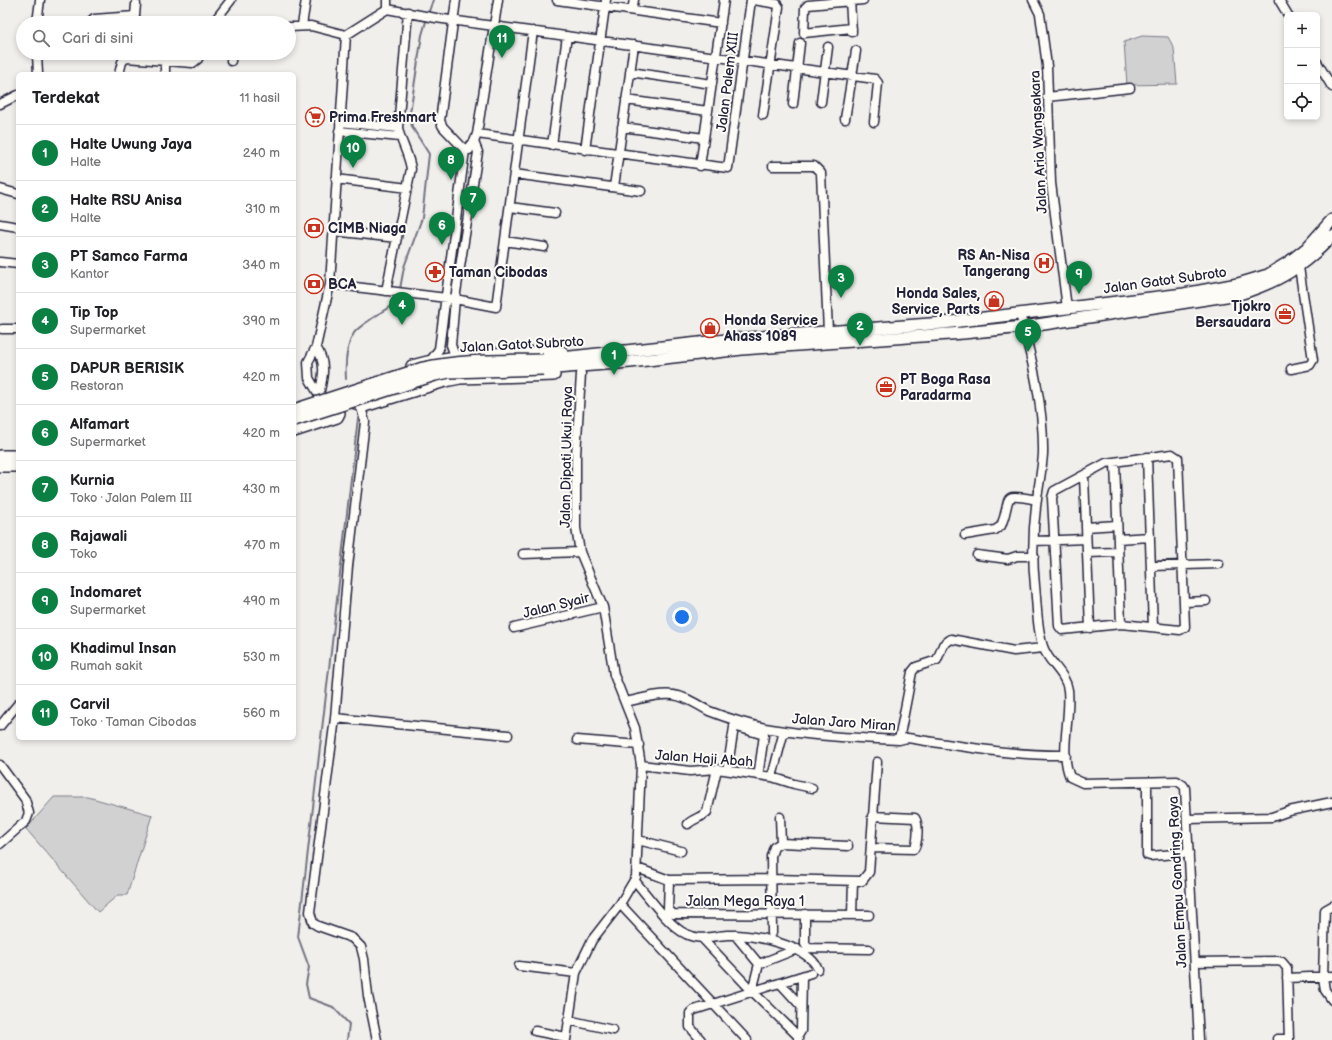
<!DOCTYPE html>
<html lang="id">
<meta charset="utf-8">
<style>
:root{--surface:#fff;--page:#f6f6f6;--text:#202124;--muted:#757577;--line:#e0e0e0;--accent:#0b8043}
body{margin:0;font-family:"Balsamiq Sans",sans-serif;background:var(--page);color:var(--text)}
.controls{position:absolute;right:12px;top:12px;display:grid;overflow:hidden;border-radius:6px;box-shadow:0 2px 6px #0003}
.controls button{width:36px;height:36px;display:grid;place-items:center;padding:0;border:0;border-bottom:1px solid var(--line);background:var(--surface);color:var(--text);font:20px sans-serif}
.you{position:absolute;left:682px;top:617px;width:14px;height:14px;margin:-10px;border:3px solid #fff;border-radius:50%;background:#1a73e8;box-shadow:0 0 0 6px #1a73e833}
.badge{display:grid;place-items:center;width:26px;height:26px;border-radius:50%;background:var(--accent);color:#fff;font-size:13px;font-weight:700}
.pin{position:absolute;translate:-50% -33px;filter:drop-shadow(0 1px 2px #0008)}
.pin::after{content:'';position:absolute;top:21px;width:14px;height:12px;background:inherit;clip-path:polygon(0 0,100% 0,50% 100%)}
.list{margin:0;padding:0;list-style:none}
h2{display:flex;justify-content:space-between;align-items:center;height:52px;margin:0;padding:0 16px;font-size:17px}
h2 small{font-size:13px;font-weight:400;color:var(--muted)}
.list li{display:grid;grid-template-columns:26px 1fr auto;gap:12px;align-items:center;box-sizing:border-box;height:56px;padding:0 16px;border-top:1px solid var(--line)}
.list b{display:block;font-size:15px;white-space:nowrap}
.list p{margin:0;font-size:13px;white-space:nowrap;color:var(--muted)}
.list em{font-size:13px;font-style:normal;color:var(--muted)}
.icon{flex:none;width:22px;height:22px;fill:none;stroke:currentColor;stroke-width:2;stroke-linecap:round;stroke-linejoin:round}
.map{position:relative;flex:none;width:1332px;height:1040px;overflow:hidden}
.search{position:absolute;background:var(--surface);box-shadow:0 2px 6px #0003;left:16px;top:16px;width:280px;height:44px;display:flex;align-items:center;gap:10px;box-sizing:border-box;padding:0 14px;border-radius:22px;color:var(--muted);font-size:15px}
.panel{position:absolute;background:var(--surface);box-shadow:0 2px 6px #0003;left:16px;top:72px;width:280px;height:668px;border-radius:6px}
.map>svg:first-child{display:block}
</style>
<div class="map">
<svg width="1332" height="1040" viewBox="0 0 1332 1040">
<rect width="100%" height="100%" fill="#f0efec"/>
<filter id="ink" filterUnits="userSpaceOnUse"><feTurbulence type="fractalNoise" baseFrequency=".025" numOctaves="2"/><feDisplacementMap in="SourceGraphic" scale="8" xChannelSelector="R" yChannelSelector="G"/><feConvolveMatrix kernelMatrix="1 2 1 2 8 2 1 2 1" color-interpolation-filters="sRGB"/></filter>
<g filter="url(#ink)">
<path fill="#d2d1d1" stroke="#7a7a86" d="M1142,36L1168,37L1174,48L1177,84L1127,85L1124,42Z
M54,797H88L152,815L127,895H118L98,912L26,829Z"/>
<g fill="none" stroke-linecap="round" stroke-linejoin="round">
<path stroke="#737381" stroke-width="2" d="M428,14L433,0
M400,289L404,267L422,218L429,154L412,127L410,113L422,35L427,18
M346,379C345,364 346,346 354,333C358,326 388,308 397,302L399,294
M347,1040L349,1024L333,1007L309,998L306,984L309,967L298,937L358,418"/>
<g stroke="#22223b" stroke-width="11">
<path id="minor" d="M456,0L440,121L443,127L465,150H469
M557,0L721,23
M754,0L777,4L779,7L763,115
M850,0L852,32
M1033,0L1040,14L1047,66L1051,183L1067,308
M1279,0L1288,15
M387,9L436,18L875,79L878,83L874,122
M632,10L634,0
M37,23L40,0
M90,23L94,19L135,16L136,4
M213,23L231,0
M302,25L306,0
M289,27L311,26L346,35
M852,28L804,33L805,8L808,5L863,0
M37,53L38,74
M231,61L232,53
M1317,62L1332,87
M630,72L712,84
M119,74L122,62L126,58L193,63L198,59L200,53
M165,74V60
M1047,97L1130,88
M626,100L708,111
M821,102L828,47
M0,104L18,95
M793,104L800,43
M845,119L856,51
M340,122L398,128
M622,127L704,138
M339,131L400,137
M477,134L728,168L751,0
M552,145L567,36
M585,150L606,0
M700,166L724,0
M773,166H814L821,173L828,332
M514,174L641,191
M336,179L408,188
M614,187L634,45
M0,189L18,194
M510,207L555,213
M0,224L18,227
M333,231L397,238
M505,241L544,247
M0,262L18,264
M330,284L455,299L496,307L533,31
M386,291L411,169C409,154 401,143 398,128L408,12
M1020,314C1032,359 1044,407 1043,454C1042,469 1039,484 1037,499C1033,527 1032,557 1035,586C1037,604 1037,633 1044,649C1050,664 1066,674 1068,690C1071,718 1059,751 1070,777L1083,783L1177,781L1183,785L1185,788L1199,1040
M2,329H18
M316,347C327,364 323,377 319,395
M455,356L451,345L455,299L478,152L474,142
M431,360L439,349L465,150L474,142L477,134L498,0
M1291,369L1310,365L1313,360L1299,267
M325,405L309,378L308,362L316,347L330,284L346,35L387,9V0
M356,405L361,407L365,422L348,566L335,718L310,912L313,923L318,926L352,938L361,947L364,959L368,996L377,1040
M1172,454L1178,458L1185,627L1180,630L1121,624L1062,630L1059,626L1052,498L1054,491L1106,463Z
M1147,457L1153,627
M1115,462L1121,624
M1084,476L1090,628
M1086,527L1117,525
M965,535L995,530L1001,526C1013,498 998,492 1037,500
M1118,539L1150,537
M1034,541L1086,539
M1087,553L1118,552
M523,554L580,552
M977,555L1008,559L1017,556H1034
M1151,566L1219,564
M1185,602L1206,601
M514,628L603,607
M625,702C641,699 658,693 673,695C688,697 697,705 709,711C727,718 746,724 765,728C809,736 854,738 899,740L907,738C959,746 1013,756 1066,755
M335,718L508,735
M0,726L18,704
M734,726L764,735L759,770
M577,740L639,745
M899,740L912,672L916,667L937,660L943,645L951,639L1014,651L1043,648
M0,765L25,799L29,813L26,821L0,844
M641,765L690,771L717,769L772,777L794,784L812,788
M728,765L735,721
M772,777L784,731
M1147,782V855L1150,856L1189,853
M780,817L781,843
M1188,819L1272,817L1289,811L1332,802
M688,824C694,818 701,818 707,812L717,769
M638,840L681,851
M871,848L914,849C918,843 919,824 915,818L872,816
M637,868L669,880L772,879L862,881L869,872L877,762
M669,880L668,909L673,914L869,915
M635,881C647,895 670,927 686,934C700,941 712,936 727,935C752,934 808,945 818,969
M620,904L747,1040
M1332,906L1325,910L1323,977L1325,990L1332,1000
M805,914V944L808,948L869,949
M852,915L853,881
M772,933L771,856L774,847L781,843L848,846
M735,935L759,964L797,949
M703,939L752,991L798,1036V1040
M1195,962L1277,961L1282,962L1287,968L1289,1040
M519,966L576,973
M1287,978L1332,976
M780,983L801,1006
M752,991L759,964
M568,1020L613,1030
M535,1031L566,1037
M798,1036L801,1031L802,976
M1277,1039H1289
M566,1040L576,973L592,940L620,904L636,877L641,765L635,728L614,675L603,607L580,552L576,528V455L581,374
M701,1040L690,1027V1013L694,1010L811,973"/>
</g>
<g stroke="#22223b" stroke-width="14">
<path id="highway" d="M543,360L736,339L943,323L1184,294L1238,284L1268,275L1289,262L1307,248L1332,220
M412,366C460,352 511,353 562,352
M543,369L630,362L742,349L963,333L1024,327L1239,294C1280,281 1302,267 1332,236
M361,407L445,381L460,378L554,375
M294,431L337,417L339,413L337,405
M0,456H18
M0,466H18"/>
</g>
<use href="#minor" stroke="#fdfcf7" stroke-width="8"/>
<use href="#highway" stroke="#fdfcf7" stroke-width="11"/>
<g stroke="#22223b" stroke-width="14" stroke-linecap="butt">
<path id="highway-bridge" d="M294,410L423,368C463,359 503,361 543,360
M294,420L435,375L449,372L543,369"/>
</g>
<use href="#highway-bridge" stroke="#fdfcf7" stroke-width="11"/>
</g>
</g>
<defs>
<g id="supermarket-ring" transform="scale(1)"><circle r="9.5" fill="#fdfcf7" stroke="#c8321e" stroke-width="1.5"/><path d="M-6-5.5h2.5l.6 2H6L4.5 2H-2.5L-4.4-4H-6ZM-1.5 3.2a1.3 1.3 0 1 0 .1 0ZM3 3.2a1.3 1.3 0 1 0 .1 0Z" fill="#c8321e"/></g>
<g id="bank-ring" transform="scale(1)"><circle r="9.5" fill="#fdfcf7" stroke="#c8321e" stroke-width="1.5"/><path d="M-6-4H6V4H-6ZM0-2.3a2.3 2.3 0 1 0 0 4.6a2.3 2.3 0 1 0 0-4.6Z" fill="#c8321e"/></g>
<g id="hospital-ring" transform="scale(1)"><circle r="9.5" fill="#fdfcf7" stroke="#c8321e" stroke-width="1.5"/><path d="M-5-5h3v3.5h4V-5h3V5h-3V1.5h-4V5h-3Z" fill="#c8321e"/></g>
<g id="pharmacy-ring" transform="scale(1)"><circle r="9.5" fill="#fdfcf7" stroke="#c8321e" stroke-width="1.5"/><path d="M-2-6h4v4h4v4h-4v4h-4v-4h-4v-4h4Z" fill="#c8321e"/></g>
<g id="shop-ring" transform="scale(1)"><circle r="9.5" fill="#fdfcf7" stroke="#c8321e" stroke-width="1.5"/><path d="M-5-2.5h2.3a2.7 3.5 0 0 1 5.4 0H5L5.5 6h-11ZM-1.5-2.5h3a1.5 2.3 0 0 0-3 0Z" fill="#c8321e"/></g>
<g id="office-ring" transform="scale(1)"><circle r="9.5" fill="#fdfcf7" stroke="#c8321e" stroke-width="1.5"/><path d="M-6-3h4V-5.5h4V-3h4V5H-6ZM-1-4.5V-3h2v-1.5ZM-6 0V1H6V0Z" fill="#c8321e"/></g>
</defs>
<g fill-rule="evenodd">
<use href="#supermarket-ring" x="315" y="117"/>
<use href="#bank-ring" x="314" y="228"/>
<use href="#hospital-ring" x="1044" y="263"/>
<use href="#pharmacy-ring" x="435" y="272"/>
<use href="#bank-ring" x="314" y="284"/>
<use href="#shop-ring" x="994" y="301"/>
<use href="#office-ring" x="1285" y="314"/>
<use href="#shop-ring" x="710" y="328"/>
<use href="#office-ring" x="886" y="387"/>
</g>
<g text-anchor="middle" stroke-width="4" stroke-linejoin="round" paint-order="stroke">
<g font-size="14" fill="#22223b" stroke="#fdfcf7">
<text transform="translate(727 82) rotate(-83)" y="5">Jalan Palem XIII</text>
<text transform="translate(1038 142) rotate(-93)" y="5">Jalan Aria Wangsakara</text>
<text transform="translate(1165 280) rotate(-8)" y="5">Jalan Gatot Subroto</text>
<text transform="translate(522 344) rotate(-3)" y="5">Jalan Gatot Subroto</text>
<text transform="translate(566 457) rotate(-89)" y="5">Jalan Dipati Ukui Raya</text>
<text transform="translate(556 605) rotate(-14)" y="5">Jalan Syair</text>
<text transform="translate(844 722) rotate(4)" y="5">Jalan Jaro Miran</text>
<text transform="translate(704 758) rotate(4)" y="5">Jalan Haji Abah</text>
<text transform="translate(1177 882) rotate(-93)" y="5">Jalan Empu Gandring Raya</text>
<text x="745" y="906">Jalan Mega Raya 1</text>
</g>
<g font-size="14" font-weight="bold" fill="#22223b" stroke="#fdfcf7" text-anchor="start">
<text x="329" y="122">Prima Freshmart</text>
<text x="328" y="233">CIMB Niaga</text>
<text x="1030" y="260" text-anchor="end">RS An-Nisa<tspan x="1030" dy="16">Tangerang</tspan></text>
<text x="449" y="277">Taman Cibodas</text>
<text x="328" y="289">BCA</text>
<text x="980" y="298" text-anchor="end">Honda Sales,<tspan x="980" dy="16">Service, Parts</tspan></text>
<text x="1271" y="311" text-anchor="end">Tjokro<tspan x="1271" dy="16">Bersaudara</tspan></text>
<text x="724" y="325">Honda Service<tspan x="724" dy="16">Ahass 1089</tspan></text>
<text x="900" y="384">PT Boga Rasa<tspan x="900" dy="16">Paradarma</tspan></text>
</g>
</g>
</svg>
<div class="controls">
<button>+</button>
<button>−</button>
<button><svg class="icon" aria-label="locate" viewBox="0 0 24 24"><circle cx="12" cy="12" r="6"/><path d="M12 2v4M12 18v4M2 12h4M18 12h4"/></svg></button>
</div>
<div class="you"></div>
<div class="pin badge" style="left:614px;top:375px">1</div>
<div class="pin badge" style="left:860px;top:346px">2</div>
<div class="pin badge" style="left:841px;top:298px">3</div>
<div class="pin badge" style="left:402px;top:325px">4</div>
<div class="pin badge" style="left:1028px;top:352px">5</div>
<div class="pin badge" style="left:442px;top:245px">6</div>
<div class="pin badge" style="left:473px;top:219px">7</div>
<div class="pin badge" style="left:451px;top:180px">8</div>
<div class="pin badge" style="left:1079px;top:294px">9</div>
<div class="pin badge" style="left:353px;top:168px">10</div>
<div class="pin badge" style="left:502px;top:58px">11</div>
<div class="search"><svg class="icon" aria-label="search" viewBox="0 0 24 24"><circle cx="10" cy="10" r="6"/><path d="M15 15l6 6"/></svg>Cari di sini</div>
<section class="panel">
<h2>Terdekat<small>11 hasil</small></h2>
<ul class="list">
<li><span class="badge">1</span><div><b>Halte Uwung Jaya</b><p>Halte</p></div><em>240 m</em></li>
<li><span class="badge">2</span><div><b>Halte RSU Anisa</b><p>Halte</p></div><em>310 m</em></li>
<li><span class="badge">3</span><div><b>PT Samco Farma</b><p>Kantor</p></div><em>340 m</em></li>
<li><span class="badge">4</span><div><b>Tip Top</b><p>Supermarket</p></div><em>390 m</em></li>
<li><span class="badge">5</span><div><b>DAPUR BERISIK</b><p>Restoran</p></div><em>420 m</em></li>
<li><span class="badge">6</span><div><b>Alfamart</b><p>Supermarket</p></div><em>420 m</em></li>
<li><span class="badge">7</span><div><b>Kurnia</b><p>Toko · Jalan Palem III</p></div><em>430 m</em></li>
<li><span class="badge">8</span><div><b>Rajawali</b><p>Toko</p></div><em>470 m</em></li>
<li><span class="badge">9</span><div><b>Indomaret</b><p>Supermarket</p></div><em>490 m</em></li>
<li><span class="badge">10</span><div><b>Khadimul Insan</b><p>Rumah sakit</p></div><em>530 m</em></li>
<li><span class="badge">11</span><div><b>Carvil</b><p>Toko · Taman Cibodas</p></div><em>560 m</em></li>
</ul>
</section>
</div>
